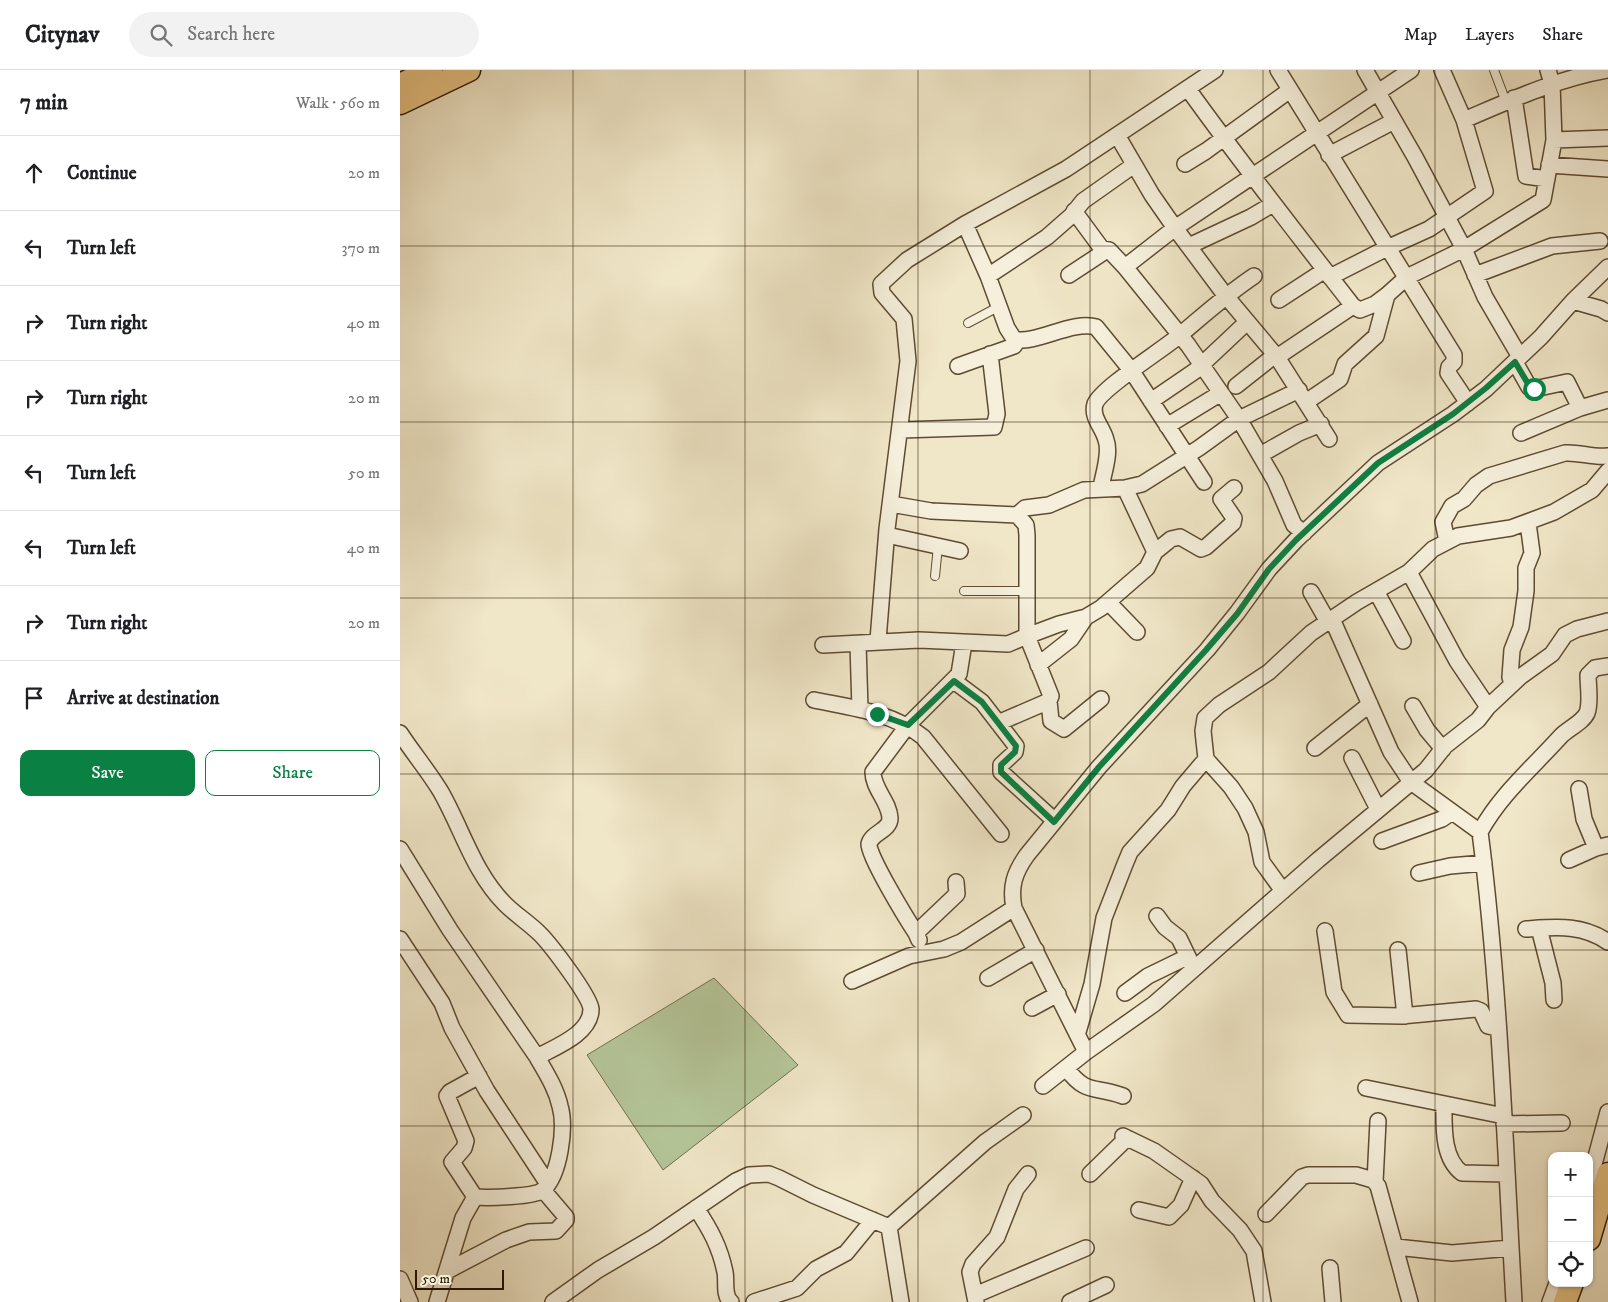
<!DOCTYPE html>
<meta charset="utf-8">
<style>
:root{--surface:#fff;--page:#f2f2f2;--text:#202124;--muted:#757577;--line:#e0e0e0;--accent:#0b8043}
body{margin:0;font-family:"IM FELL DW Pica",serif;background:var(--page);color:var(--text)}
.controls{position:absolute;right:15px;bottom:15px;display:grid;overflow:hidden;border-radius:10px;box-shadow:0 1px 4px #0004}
.controls button{width:45px;height:45px;display:grid;place-items:center;padding:0;border:0;border-bottom:1px solid var(--line);background:var(--surface);color:var(--text);font:25px sans-serif}
.scale{position:absolute;left:15px;bottom:12px;width:89px;box-sizing:border-box;padding-left:5px;border:2px solid #2e1900;border-top:0;font-size:14px;line-height:18px;white-space:nowrap;color:#2e1900;-webkit-text-stroke:4px #f5efdb;paint-order:stroke}
.stop{position:absolute;width:15px;height:15px;margin:-11px;border:4px solid #0b8043;border-radius:50%;background:#fff}
.stop.end{background:#0b8043;border-color:#fff;box-shadow:0 1px 5px #0008}
.list{margin:0;padding:0;list-style:none}
h2{display:flex;justify-content:space-between;align-items:center;height:65px;margin:0;padding:0 20px;font-size:21px}
h2 small{font-size:16px;font-weight:400;color:var(--muted)}
.list li{display:grid;grid-template-columns:32px 1fr auto;gap:15px;align-items:center;box-sizing:border-box;height:75px;padding:0 20px;border-top:1px solid var(--line)}
.list b{display:block;font-size:19px;white-space:nowrap}
.list em{font-size:16px;font-style:normal;color:var(--muted)}
.actions{display:flex;gap:10px;padding:15px 20px}
.actions a{flex:1;padding:11px 0;border:1px solid var(--accent);border-radius:10px;text-align:center;font-size:18px;color:var(--accent)}
.actions .main{background:var(--accent);color:#fff}
.icon{flex:none;width:28px;height:28px;fill:none;stroke:currentColor;stroke-width:2;stroke-linecap:round;stroke-linejoin:round}
.map{position:relative;flex:none;width:1208px;height:1232px;overflow:hidden}
header{display:flex;align-items:center;gap:30px;box-sizing:border-box;height:70px;padding:0 25px;background:var(--surface);border-bottom:1px solid var(--line)}
header strong{font-size:24px}
nav{display:flex;gap:28px;margin-inline-start:auto;font-size:18px}
.search{width:350px;height:45px;background:var(--page);display:flex;align-items:center;gap:12px;box-sizing:border-box;padding:0 18px;border-radius:28px;color:var(--muted);font-size:19px}
main{display:flex}
aside{flex:1;background:var(--surface)}
.map>svg:first-child{display:block}
</style>
<header>
<strong>Citynav</strong>
<div class="search"><svg class="icon" aria-label="search" viewBox="0 0 24 24"><circle cx="10" cy="10" r="6"/><path d="M15 15l6 6"/></svg>Search here</div>
<nav><a>Map</a><a>Layers</a><a>Share</a></nav>
</header>
<main>
<aside>
<h2>7 min<small>Walk · 560 m</small></h2>
<ul class="list">
<li><svg class="icon" aria-label="ahead" viewBox="0 0 24 24"><path d="M12 20V5M6 11l6-6 6 6"/></svg><div><b>Continue</b></div><em>20 m</em></li>
<li><svg class="icon" aria-label="left" viewBox="0 0 24 24"><path d="M17 20v-9H6M10 6l-5 5 5 5"/></svg><div><b>Turn left</b></div><em>370 m</em></li>
<li><svg class="icon" aria-label="right" viewBox="0 0 24 24"><path d="M7 20v-9h11M14 6l5 5-5 5"/></svg><div><b>Turn right</b></div><em>40 m</em></li>
<li><svg class="icon" aria-label="right" viewBox="0 0 24 24"><path d="M7 20v-9h11M14 6l5 5-5 5"/></svg><div><b>Turn right</b></div><em>20 m</em></li>
<li><svg class="icon" aria-label="left" viewBox="0 0 24 24"><path d="M17 20v-9H6M10 6l-5 5 5 5"/></svg><div><b>Turn left</b></div><em>50 m</em></li>
<li><svg class="icon" aria-label="left" viewBox="0 0 24 24"><path d="M17 20v-9H6M10 6l-5 5 5 5"/></svg><div><b>Turn left</b></div><em>40 m</em></li>
<li><svg class="icon" aria-label="right" viewBox="0 0 24 24"><path d="M7 20v-9h11M14 6l5 5-5 5"/></svg><div><b>Turn right</b></div><em>20 m</em></li>
<li><svg class="icon" aria-label="arrive" viewBox="0 0 24 24"><path d="M6 21V4h12l-3 4 3 4H6"/></svg><div><b>Arrive at destination</b></div></li>
</ul>
<div class="actions"><a class="main">Save</a><a>Share</a></div>
</aside>
<div class="map">
<svg width="1208" height="1232" viewBox="0 0 1208 1232">
<rect width="100%" height="100%" fill="#f0e7c8"/>
<filter id="stains"><feTurbulence type="fractalNoise" baseFrequency=".004" numOctaves="4"/><feColorMatrix values="0 0 0 0 .2 0 0 0 0 .09 0 0 0 0 .02 0 0 0 .5 -.17"/></filter>
<radialGradient id="worn" r=".72"><stop offset=".6" stop-color="#630" stop-opacity="0"/><stop offset="1" stop-color="#630" stop-opacity=".3"/></radialGradient>
<path fill="#b5c79a" stroke="#72704d" d="M314,908L398,995L263,1100L187,985Z"/>
<g fill="none" stroke-linecap="round" stroke-linejoin="round">
<g stroke="#5e4c32" stroke-width="10">
<path id="lane" d="M1094,0L1106,32
M568,253L600,236
M535,506L538,476
M564,521H627"/>
</g>
<g stroke="#5e4c32" stroke-width="18">
<path id="street" d="M878,0L1054,285V292L1049,297L1048,303L1068,333
M965,0L1015,87L1064,179L1085,227L1120,287
M1148,0L1152,14L1154,70L1208,68
M788,19C841,93 897,164 953,236L960,240L975,234L987,225
M1114,28L1126,106L1147,109
M1064,50C1111,30 1156,9 1207,0
M717,65L752,125L775,158L825,225L877,287L929,369
M929,85L994,51
M785,94L806,81L890,20
M1149,95L1208,99
M674,141L702,179L709,180L725,197
M565,154L588,206L607,258L614,269C635,275 672,250 696,257L731,300L804,412
M789,176L851,147L873,134
M669,205L707,180
M1075,205L1152,176L1200,171
M588,206L647,167L671,146L683,131L734,95
M930,207L987,178L1029,159L1085,121L1064,50L1042,0
M879,230L925,200
M1173,231L1208,197
M877,287L953,236
M1115,292L1129,317L1134,319L1167,312L1180,338
M558,296L614,276L618,270
M836,316L875,285
M751,331L795,301L847,252
M906,332L940,309L945,294L976,266L987,225L1007,207L1064,179L1143,130L1154,70
M767,356L821,323
M501,360L594,357L597,344L590,284
M1121,363L1180,338L1208,330
M860,385L899,363L921,354
M701,418C703,404 711,383 706,370C703,357 691,348 695,334C701,318 764,279 780,265C805,244 827,224 854,206
M725,418L755,482
M617,445L625,438L649,435L684,420L725,418L742,414L799,378L839,349L899,320
M904,463L894,455L875,411L839,349L788,275L725,197L775,158L1011,0
M487,465L560,481
M1047,471L1043,452L1052,436L1064,429L1076,415L1089,406L1165,383C1180,382 1193,388 1208,386
M1009,502L1057,591L1088,637
M976,521L1003,571
M911,522L928,552
M708,532L737,562
M932,549L991,682L1011,712L1080,762C1100,918 1105,1076 1114,1232
M478,570L487,459L508,291L504,249L482,223L481,214L507,190L565,154L666,99L815,0
M458,574L460,639
M423,575L519,570L608,574L627,566V465L626,455L617,445L531,441L491,434
M638,595L671,569L686,547
M554,611L582,632L616,676L615,682L601,695V702L655,751
M1112,614L1110,607L1112,580L1121,557L1126,521V498L1132,483L1128,453
M414,630C452,638 492,642 523,667L601,764
M649,631L651,651L664,659L701,629
M1013,636L1027,660L1043,679
M598,653L649,631L651,626L627,566L659,554L686,547L701,538L747,498L755,482L771,469L780,467L801,479L806,477L833,453L834,448L821,429L834,418
M0,663C13,683 29,702 41,722C62,759 74,803 105,834C116,845 129,853 140,864C150,874 190,926 191,939C191,964 155,977 137,987L50,860L0,779
M915,678L970,634
M952,688L978,739
M1179,719L1184,749L1196,778
M1080,762C1100,725 1133,697 1161,666C1168,659 1183,652 1187,643C1191,633 1188,616 1188,605L1195,598L1208,596
M982,771L1042,749L1052,742
M1169,790L1196,778L1208,775
M1019,803L1050,796L1084,793
M883,821L862,792L856,762L845,738L831,717L806,689L803,661L805,648L819,635L869,602L911,563L957,532L1009,502L1033,479L1058,466L1111,458L1154,442L1192,420L1208,401
M757,846L765,857L779,868L792,895
M1139,858L1153,913L1154,930
M1126,859C1156,857 1182,854 1208,872
M925,861L934,922L948,945L1001,946L1076,939L1081,941L1088,956L1097,958
M516,863C508,851 467,784 469,774C472,762 490,761 490,748C489,731 473,719 473,702L508,655L559,604L564,573
M0,869L42,933L52,958L87,1021L148,1114
M519,870L516,863L557,824L556,812
M998,880L1005,946
M588,908L636,880
M452,911L509,886L544,879L561,872L614,838
M725,923L748,906L787,887
M632,938L658,924
M678,962L692,914L704,848L725,794L730,782L768,740L783,716L806,689
M686,982L614,838C610,817 614,803 627,785L699,697L807,580L837,543L869,499L896,470L978,393L1053,344L1086,319L1141,267L1173,231L1201,239L1208,243
M666,998C687,1026 694,1015 723,1026
M643,1016L686,982L754,934L918,790L1026,700L1045,676L1078,650L1088,637L1120,607L1152,584L1165,565L1177,559L1208,551
M966,1018L1104,1046
M1044,1034C1044,1056 1042,1088 1062,1103L1107,1104
M1104,1054L1162,1053
M723,1066L754,1081L801,1114L812,1131L840,1160L854,1181L863,1232
M690,1104L727,1068
M975,1112L978,1051
M1189,1113L1208,1042
M75,1127L52,1092L64,1078L66,1071L47,1026L50,1022L79,1006
M296,1138C310,1159 320,1177 325,1202C327,1212 323,1225 331,1232
M739,1140L769,1147L781,1135L793,1108
M866,1144L902,1107L908,1105H956L973,1110L978,1116L1010,1232
M489,1157L585,1072L623,1045
M996,1177L1052,1183L1111,1178
M930,1198L933,1232
M47,1201L106,1170L129,1162L156,1161L166,1150V1147L143,1120
M0,1209L10,1232
M575,1225L686,1178
M37,1232L63,1148L75,1127C87,1128 135,1127 143,1120C160,1105 166,1057 160,1036C156,1018 146,1003 137,987
M153,1232L198,1200L254,1167L336,1111L349,1105L369,1104L379,1108L413,1125L489,1157L501,1232
M354,1232L397,1218L416,1199L446,1183L473,1150
M576,1232L570,1202L573,1194L597,1167L616,1119L628,1104
M670,1232L706,1215
M1150,1232L1157,1213"/>
</g>
<g stroke="#2e1900" stroke-width="25">
<path id="primary" d="M0,15L31,0
M0,33L69,0
M1189,1169L1208,1104
M1165,1232L1172,1213"/>
</g>
<use href="#lane" stroke="#f5efdb" stroke-width="8"/>
<use href="#street" stroke="#f5efdb" stroke-width="15"/>
<use href="#primary" stroke="#e8c484" stroke-width="22"/>
</g>
<g fill="none" stroke-linecap="round" stroke-linejoin="round">
<path stroke="#0b8043" stroke-width="6" d="M477,644L508,655L554,611L582,632L616,676L615,682L601,695V702L654,752L699,697L806,580L837,544L869,499L896,470L978,393L1053,344L1086,318L1115,292L1130,317L1134,319"/>
</g>
<path fill="none" stroke="#2e1900" stroke-width="1" stroke-opacity="0.55" d="M173,0V1232M345,0V1232M518,0V1232M690,0V1232M863,0V1232M1035,0V1232M0,176H1208M0,352H1208M0,528H1208M0,704H1208M0,880H1208M0,1056H1208"/>
<rect width="100%" height="100%" filter="url(#stains)"/>
<rect width="100%" height="100%" fill="url(#worn)"/>
</svg>
<div class="controls">
<button>+</button>
<button>−</button>
<button><svg class="icon" aria-label="locate" viewBox="0 0 24 24"><circle cx="12" cy="12" r="6"/><path d="M12 2v4M12 18v4M2 12h4M18 12h4"/></svg></button>
</div>
<div class="scale">50 m</div>
<div class="stop" style="left:1134px;top:319px"></div>
<div class="stop end" style="left:477px;top:644px"></div>
</div>
</main>
